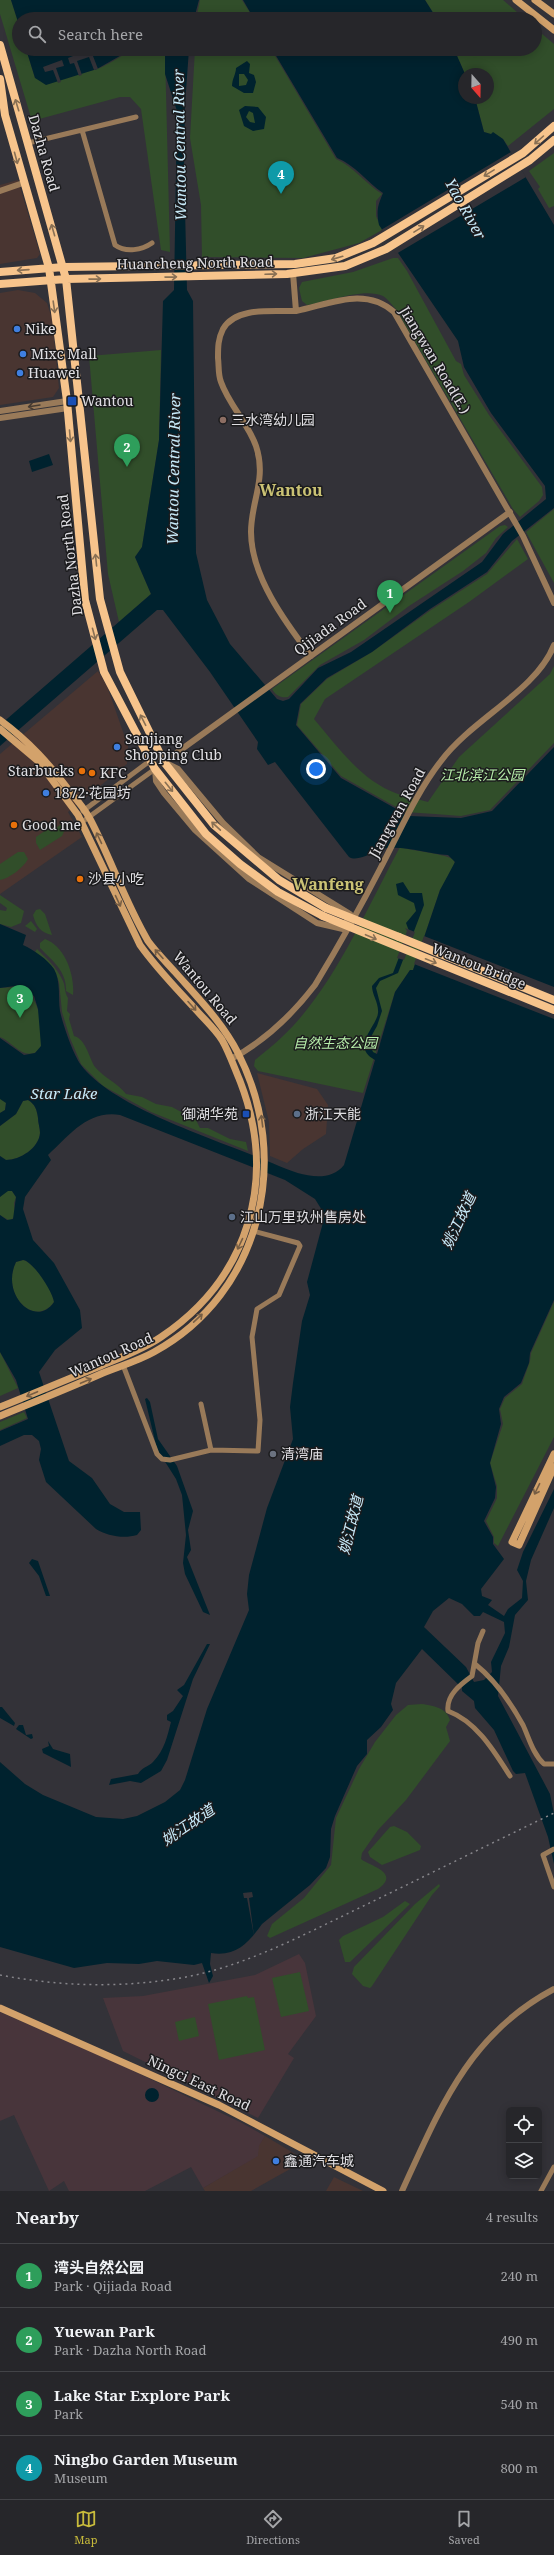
<!DOCTYPE html>
<meta charset="utf-8">
<style>
:root{--surface:#26262a;--page:#323236;--text:#f1f3f6;--muted:#a4a5a8;--line:#424347;--accent:#c8bb3b}
body{margin:0;font-family:"Noto Serif","Noto Sans SC",serif;background:var(--page);color:var(--text)}
.controls{position:absolute;right:12px;bottom:12px;display:grid;overflow:hidden;border-radius:6px;box-shadow:0 2px 10px #0003}
.controls button{width:36px;height:36px;display:grid;place-items:center;padding:0;border:0;border-bottom:1px solid var(--line);background:var(--surface);color:var(--text);font:20px sans-serif}
.compass{position:absolute;left:458px;top:68px;width:36px;height:36px;border-radius:50%;background:var(--surface);box-shadow:0 2px 10px #0003;rotate:160deg}
.you{position:absolute;left:316px;top:769px;width:14px;height:14px;margin:-10px;border:3px solid #fff;border-radius:50%;background:#1a73e8;box-shadow:0 0 0 6px #1a73e833}
.badge{display:grid;place-items:center;width:26px;height:26px;border-radius:50%;background:var(--accent);color:#fff;font-size:13px;font-weight:700}
.pin{position:absolute;translate:-50% -33px;filter:drop-shadow(0 1px 2px #0008)}
.pin::after{content:'';position:absolute;top:21px;width:14px;height:12px;background:inherit;clip-path:polygon(0 0,100% 0,50% 100%)}
.list{margin:0;padding:0;list-style:none}
h2{display:flex;justify-content:space-between;align-items:center;height:52px;margin:0;padding:0 16px;font-size:17px}
h2 small{font-size:13px;font-weight:400;color:var(--muted)}
.list li{display:grid;grid-template-columns:26px 1fr auto;gap:12px;align-items:center;box-sizing:border-box;height:64px;padding:0 16px;border-top:1px solid var(--line)}
.list b{display:block;font-size:15px;white-space:nowrap}
.list p{margin:0;font-size:13px;white-space:nowrap;color:var(--muted)}
.list em{font-size:13px;font-style:normal;color:var(--muted)}
.icon{flex:none;width:22px;height:22px;fill:none;stroke:currentColor;stroke-width:2;stroke-linecap:round;stroke-linejoin:round}
.map{position:relative;flex:none;width:554px;height:2191px;overflow:hidden}
.search{position:absolute;background:var(--surface);box-shadow:0 2px 10px #0003;left:12px;right:12px;top:12px;height:44px;display:flex;align-items:center;gap:10px;box-sizing:border-box;padding:0 14px;border-radius:22px;color:var(--muted);font-size:15px}
.sheet{height:308px;background:var(--surface)}
nav{display:flex;justify-content:space-around;align-items:center;box-sizing:border-box;height:56px;border-top:1px solid var(--line);background:var(--surface);font-size:11px;color:var(--muted)}
nav a{display:grid;justify-items:center;gap:2px}
nav .on{color:var(--accent)}
.map>svg:first-child{display:block}
</style>
<div class="map">
<svg width="554" height="2191" viewBox="0 0 554 2191">
<rect width="100%" height="100%" fill="#333238"/>
<path fill="#493531" d="M18,180L40,254L37,258L0,264V185Z
M18,290L35,293L47,303L52,319L59,388L53,397L0,405V293Z
M98,671L107,686L128,746L127,764L68,812L82,837L0,894V754Z
M257,1073L317,1089L328,1105L326,1134L303,1149L287,1163L270,1156L269,1122Z
M265,2136L302,2158L299,2164L251,2191H205L203,2188L257,2156L258,2146Z
M334,2177L338,2179L363,2191H326Z"/>
<path fill="#48353b" d="M299,1954L305,1963L316,2016L288,2054L294,2058L258,2118L123,2051L103,1998L143,1996L255,1975Z
M0,2012L117,2063L242,2123L265,2136L259,2146L258,2156L203,2188L191,2167L145,2191H69L64,2181L49,2191L14,2115L0,2121Z"/>
<path fill="#314e2a" d="M0,0H11L19,25V49H26L35,78C55,75 78,75 97,69C121,60 136,38 165,53L170,252L161,250L141,109L130,97H120L32,121L0,14Z
M200,0H242L254,19H196Z
M425,0H503L525,19H437Z
M535,28L554,44V109L508,146L503,139L484,132L475,98H488V74H465L454,49H535Z
M195,49H271L336,159C354,167 365,183 382,194L376,201V216L382,230L359,243L303,258L202,257L201,205L190,138Z
M554,153V206L549,208L538,189L540,187L529,171Z
M393,258H398L407,271L456,361L461,364L464,375L489,415L542,487L543,495L539,501L520,517L513,509L396,309C392,305 388,299 383,296C364,287 327,302 307,305L302,301L299,288L302,282L353,272Z
M161,350L159,440L142,547L135,557L151,594L119,622L108,574L89,356Z
M554,509V583L526,532Z
M505,525L508,527L496,538L486,553L463,571L409,606L364,640L320,665L288,697C281,698 276,696 272,689L500,526Z
M517,539L528,559L469,602L325,699L314,719C338,747 361,781 398,794C408,798 418,799 428,802L459,757L550,674L554,666V743L490,810L461,816L435,814L405,812L341,776L297,725L301,704L327,679L372,652L431,610L487,574Z
M60,825L66,827L62,836L40,850L36,843V837L49,828H56Z
M400,847C412,851 448,854 454,860L455,866L440,890L413,970H410L395,992L363,1093L258,1071L254,1066L255,1060C264,1052 274,1045 283,1036C333,989 367,908 400,847Z
M18,852H24L28,859C23,868 10,878 0,880V864Z
M0,895L24,911L21,923L11,927L0,924V910L6,911L7,908L0,903Z
M40,909L45,914L52,935C41,933 36,926 33,915L36,910Z
M31,921L37,929L35,932L25,926Z
M45,939C65,946 75,975 73,995L66,991C67,972 53,961 40,948V943Z
M37,949C46,958 57,968 62,979C66,986 64,992 68,998L67,1011L70,1014L69,1019L74,1036C86,1039 89,1058 95,1067C104,1078 118,1083 126,1094L142,1097L156,1104L172,1107L196,1120L200,1128H208L230,1139L246,1142L248,1151L151,1112L103,1086L81,1064L70,1038L62,1012L59,982L54,969L35,952Z
M15,987C42,994 41,1022 41,1046L39,1050C24,1062 13,1042 0,1037V988Z
M2,1098L6,1102L5,1110L0,1113V1099Z
M28,1100C35,1104 37,1110 38,1118C38,1123 40,1128 40,1133C39,1148 20,1160 6,1160L0,1156V1126L16,1114L23,1101Z
M5,1191H12L16,1197L14,1203L15,1216L10,1221L0,1215V1197Z
M23,1260C34,1262 53,1291 54,1302C35,1329 0,1294 16,1262Z
M554,1302V1437L498,1546L494,1543V1537L486,1521L497,1498V1486L490,1463L503,1424L500,1409L505,1398L522,1384L530,1361L531,1353Z
M0,1352L18,1388L0,1396Z
M24,1412L27,1418L0,1430V1422Z
M422,1704C433,1706 446,1707 450,1720L446,1727L450,1741L406,1800L378,1830L362,1853L361,1859C367,1865 402,1872 378,1889L270,1938L267,1936L272,1924L304,1898L331,1865L336,1818L359,1769L375,1742L396,1715L408,1705Z
M394,1826L407,1832L421,1846L420,1850L382,1865L370,1857L368,1852L390,1827Z
M439,1884L440,1886L432,1895L372,1986L370,1988L363,1986L352,1974L354,1967L415,1904Z
M405,1901L410,1904L350,1962H345L339,1940L343,1936L383,1917Z
M300,1972L309,2011L281,2017L272,1978Z
M247,1996L248,1998L254,1997L265,2050L219,2060L208,2004Z
M195,2017L199,2036L179,2041L175,2022Z"/>
<path fill="#00222e" fill-rule="evenodd" d="M11,0H199L194,19H19V25Z
M243,0H425L437,19H254Z
M26,49H132L97,69L46,85L35,78Z
M158,49H189L185,105L184,168L187,290L193,301L196,553L207,600L230,644L277,699L283,701L289,699L318,668L351,652L482,562L503,534L546,499L545,486L491,413L464,367L458,341L379,225C376,211 378,205 383,193C367,182 355,165 337,158L272,49H454L465,74L464,98H475L484,132L491,134L493,132L503,139L554,225V508L512,541L487,572L430,609L372,652L327,678L300,704L296,725L341,778L409,816L461,818L492,811L554,747V1300L530,1353L529,1363L521,1383L504,1397L499,1409L501,1424L490,1463L496,1487L495,1498L484,1521L493,1537V1544L504,1559L481,1589L482,1596L492,1600L488,1605L504,1616L508,1609L522,1598L523,1581L517,1570L523,1552L554,1489V1508L531,1560L526,1581L528,1600L515,1615L509,1647L501,1666L498,1696L550,1794L554,1814V1864L548,1837L525,1773L516,1774L513,1771L494,1730L475,1708L474,1701L462,1691V1688L422,1649L396,1683L391,1704L393,1710L381,1727L367,1740V1754L357,1766L335,1816L331,1829L330,1857L326,1868L310,1885L262,1924C249,1942 237,1957 211,1953L210,1964L213,1976L209,1983L202,1963L194,1965L157,1961L139,1964L107,1963L74,1968L0,1947V1762L25,1784L43,1795L96,1817L123,1819L137,1816L165,1802L180,1790L185,1780L207,1709L249,1610L247,1594L249,1575L267,1508L293,1439L290,1407L293,1383L302,1321L310,1295L307,1282L325,1215L315,1199L285,1180L120,1115C87,1110 69,1136 48,1155L51,1160L25,1197L23,1209L33,1240L54,1263L80,1310L82,1328L55,1350L39,1372L69,1461L92,1478L110,1504L124,1512H140L141,1530L137,1535C124,1539 107,1536 96,1529L46,1482L39,1460L41,1449L39,1441L32,1435H24L0,1446V1431L28,1419L16,1380L0,1352V1215L7,1220L13,1219L16,1197L12,1191H8L0,1197V1156L6,1160C20,1160 39,1148 40,1133C40,1128 38,1123 38,1118C37,1110 35,1104 28,1100L23,1101L16,1114L0,1126V1113L5,1110L6,1103L0,1099V1038L24,1055L35,1053L41,1046L38,1009L34,996L15,986L0,988V924L26,935L23,945C34,950 47,959 54,969C61,981 58,998 60,1011C63,1025 73,1054 81,1065C115,1110 225,1142 279,1166C298,1174 328,1185 344,1165L375,1060C350,1047 377,1026 378,1013C379,1003 372,995 372,986L379,978L393,973L409,931L406,923L416,911L414,903L398,895L396,884L403,882L410,893H422L424,905L398,973L380,981L376,988L382,1011L377,1026L372,1035L370,1044L373,1052L377,1054L395,992L410,970H413L440,890L455,862L448,855C428,854 407,846 387,848C376,849 359,863 349,857L275,762L268,765L257,749L258,742L210,672L163,610H157L0,746V725L151,594L135,557L142,547L159,440L163,301L174,290L177,111L165,74V53ZM23,1260C33,1261 53,1292 54,1302C36,1329 0,1295 16,1262ZM449,1598L462,1604L474,1616H480L483,1612L504,1622L505,1633L491,1662L492,1672L484,1680L474,1682L466,1667L424,1627L433,1611Z
M247,61L250,64L249,73L254,75L256,82L253,93H244L232,86C232,79 236,74 236,68ZM239,74H244L248,80L246,85L239,86Z
M245,106L258,107L266,117L264,129L253,131L244,126L239,110ZM249,111L253,113L255,123L250,122L246,117Z
M49,454L53,465L32,472L29,461Z
M147,1398L150,1402L158,1439L177,1466L193,1511L188,1530L191,1550L187,1557L210,1615L203,1612L185,1574L183,1563L186,1535L182,1495L176,1479L157,1449L145,1399Z
M32,1559L38,1561L50,1596H46L39,1576L29,1563Z
M207,1644H210L193,1679L167,1760L161,1771L141,1783L130,1781L109,1785L111,1779L138,1774C142,1767 148,1767 153,1762C165,1749 167,1737 171,1722L167,1720V1715L173,1711L183,1696L177,1690L184,1685Z
M0,1707H2L15,1723L14,1726L0,1718Z
M19,1725H23L26,1735L32,1734L33,1738L31,1739L16,1729Z
M48,1741L53,1749L70,1754L71,1767L43,1753L42,1749L49,1746Z
M145 2095a7 7 0 1 1 14 0a7 7 0 1 1-14 0Z"/>
<path fill="#333238" d="M91,49H95L97,54L93,56L98,69L94,70L89,57L77,61L82,75L79,76L74,63L70,64L68,58Z
M62,60L64,66L56,68L61,82L58,83L53,70L45,72L43,67Z
M511,152L526,177L396,254L381,230Z
M405,928L415,932L404,960L397,958L407,931Z
M424,936L554,987V1019L414,964Z
M252,1892L253,1897L249,1898L254,1936L247,1898H244L243,1893Z"/>
<g fill="none" stroke-linecap="round" stroke-linejoin="round">
<path stroke="#997a59" stroke-width="5" d="M82,130L115,245C126,253 142,250 152,243
M28,143L136,117
M83,811L151,760
M82,822L155,769
M123,1365L157,1454L162,1459L170,1460L211,1450L258,1451L260,1420L252,1337L257,1309L279,1295L300,1246L298,1243L253,1231
M201,1404L211,1450
M483,1631L478,1643L472,1676C461,1684 446,1695 448,1711C477,1722 494,1751 510,1776
M475,1664C495,1680 511,1703 523,1725C529,1738 533,1754 544,1764H554
M554,1849L543,1855L554,1887
M541,2191L554,2167"/>
<path stroke="#997a59" stroke-width="6" d="M0,191L23,183
M293,273L296,311C330,304 365,286 394,312L523,536L554,603
M296,311C274,312 236,306 223,329C218,339 218,347 218,358C219,366 218,375 221,382C229,405 248,423 256,446C267,479 251,501 251,532C251,576 285,622 311,656
M0,411L67,401
M0,418L68,408
M155,769L156,781L164,793L195,830L249,879L317,923L343,929L350,914L258,857L223,823L178,769L164,762L510,512
M231,1059C265,1041 292,1015 315,985C338,947 360,908 380,869C399,833 416,793 441,761C472,719 536,691 554,645
M402,2191C440,2108 469,2034 554,1989"/>
<path stroke="#d3a26b" stroke-width="7" d="M516,0L554,30
M535,0L554,14
M0,720C29,741 50,765 71,793C78,801 85,810 90,819C111,859 125,902 148,941C156,952 166,962 175,972C198,998 222,1022 238,1053C292,1158 262,1293 154,1352C138,1361 120,1366 103,1373C69,1388 34,1402 0,1416
M0,729L38,761L78,815L140,945C157,969 177,989 197,1011C205,1020 215,1029 222,1040C229,1052 234,1067 240,1081C278,1179 249,1278 161,1337C142,1350 119,1358 98,1367C65,1380 33,1394 0,1407
M554,1454L512,1542L519,1545L554,1467
M0,2008L219,2105L383,2191"/>
<path stroke="#f7c48c" stroke-width="8" d="M0,45L66,279L100,599L120,672L164,762L214,825L279,880L326,908
M0,79L5,115L49,268L67,401L85,600L104,672L155,769L206,834L240,864L278,892L323,916
M0,272L64,267L295,264L336,258L373,243L523,153L554,126
M0,284L66,279L287,274L345,266L386,249L530,160L554,140
M399,937L554,1000"/>
<path stroke="#87868b" stroke-width="1.5" stroke-dasharray="2 4" stroke-linecap="butt" d="M0,1975C58,1986 115,1988 174,1979C236,1970 295,1939 351,1912C419,1879 486,1846 554,1813"/>
<path stroke="#f7c48c" stroke-width="8" d="M326,908L399,937
M323,916L554,1010"/>
</g>
<defs><path id="oneway-shaft" d="M-6 0H5M1.5-3L5.5 0L1.5 3" fill="none" stroke-width="1.6" stroke-linecap="round" stroke-linejoin="round"/></defs>
<g stroke="#897054">
<use href="#oneway-shaft" transform="translate(17 105) rotate(-107)"/>
<use href="#oneway-shaft" transform="translate(539 140) rotate(138)"/>
<use href="#oneway-shaft" transform="translate(16 158) rotate(75)"/>
<use href="#oneway-shaft" transform="translate(489 173) rotate(149)"/>
<use href="#oneway-shaft" transform="translate(419 229) rotate(-32)"/>
<use href="#oneway-shaft" transform="translate(53 230) rotate(-106)"/>
<use href="#oneway-shaft" transform="translate(337 258) rotate(164)"/>
<use href="#oneway-shaft" transform="translate(23 270) rotate(176)"/>
<use href="#oneway-shaft" transform="translate(271 274) rotate(-2)"/>
<use href="#oneway-shaft" transform="translate(171 277) rotate(-1)"/>
<use href="#oneway-shaft" transform="translate(95 279) rotate(-1)"/>
<use href="#oneway-shaft" transform="translate(54 307) rotate(82)"/>
<use href="#oneway-shaft" transform="translate(70 436) rotate(85)"/>
<use href="#oneway-shaft" transform="translate(96 560) rotate(-96)"/>
<use href="#oneway-shaft" transform="translate(94 634) rotate(75)"/>
<use href="#oneway-shaft" transform="translate(143 720) rotate(-117)"/>
<use href="#oneway-shaft" transform="translate(169 787) rotate(51)"/>
<use href="#oneway-shaft" transform="translate(216 826) rotate(-137)"/>
<use href="#oneway-shaft" transform="translate(371 937) rotate(23)"/>
<use href="#oneway-shaft" transform="translate(431 961) rotate(22)"/>
</g>
<use stroke="#473c32" href="#oneway-shaft" transform="translate(34 406) rotate(171)"/>
<g stroke="#775e44">
<use href="#oneway-shaft" transform="translate(99 838) rotate(-115)"/>
<use href="#oneway-shaft" transform="translate(118 901) rotate(65)"/>
<use href="#oneway-shaft" transform="translate(159 954) rotate(-132)"/>
<use href="#oneway-shaft" transform="translate(192 1006) rotate(48)"/>
<use href="#oneway-shaft" transform="translate(262 1121) rotate(-97)"/>
<use href="#oneway-shaft" transform="translate(240 1244) rotate(115)"/>
<use href="#oneway-shaft" transform="translate(198 1318) rotate(-43)"/>
<use href="#oneway-shaft" transform="translate(86 1381) rotate(-23)"/>
<use href="#oneway-shaft" transform="translate(32 1394) rotate(157)"/>
<use href="#oneway-shaft" transform="translate(537 1489) rotate(116)"/>
</g>
<g fill="#3f7fe0" stroke="#1b1b1d" stroke-width="1.5">
<circle cx="17" cy="329" r="4"/>
<circle cx="23" cy="354" r="4"/>
<circle cx="20" cy="373" r="4"/>
<circle cx="117" cy="747" r="4"/>
<circle cx="46" cy="793" r="4"/>
<circle cx="276" cy="2161" r="4"/>
</g>
<g fill="#1a4fb4" stroke="#1b1b1d" stroke-width="1.5">
<rect x="67" y="396" width="10" height="10" rx="2"/>
<rect x="242" y="1110" width="8" height="8" rx="2"/>
</g>
<circle fill="#8d6e63" stroke="#1b1b1d" stroke-width="1.5" cx="223" cy="420" r="4"/>
<g fill="#e8710a" stroke="#1b1b1d" stroke-width="1.5">
<circle cx="82" cy="771" r="4"/>
<circle cx="92" cy="773" r="4"/>
<circle cx="14" cy="825" r="4"/>
<circle cx="80" cy="879" r="4"/>
</g>
<g fill="#5c6f8a" stroke="#1b1b1d" stroke-width="1.5">
<circle cx="297" cy="1114" r="4"/>
<circle cx="232" cy="1217" r="4"/>
</g>
<circle fill="#6b7280" stroke="#1b1b1d" stroke-width="1.5" cx="273" cy="1454" r="4"/>
<g text-anchor="middle" stroke-width="3" stroke-linejoin="round" paint-order="stroke">
<g font-size="14" fill="#e0dfe3" stroke="#1b1b1d">
<text transform="translate(44 153) rotate(74)" y="5">Dazha Road</text>
<text transform="translate(195 263) rotate(-1)" y="5">Huancheng North Road</text>
<text transform="translate(435 360) rotate(59)" y="5">Jiangwan Road(E.)</text>
<text transform="translate(70 555) rotate(-97)" y="5">Dazha North Road</text>
<text transform="translate(330 627) rotate(-36)" y="5">Qijiada Road</text>
<text transform="translate(397 813) rotate(-61)" y="5">Jiangwan Road</text>
<text transform="translate(479 966) rotate(22)" y="5">Wantou Bridge</text>
<text transform="translate(205 988) rotate(50)" y="5">Wantou Road</text>
<text transform="translate(111 1355) rotate(-24)" y="5">Wantou Road</text>
<text transform="translate(199 2083) rotate(25)" y="5">Ningci East Road</text>
</g>
<g font-size="14" fill="#e0dfe3" stroke="#1b1b1d" text-anchor="start">
<text x="25" y="334">Nike</text>
<text x="31" y="359">Mixc Mall</text>
<text x="28" y="378">Huawei</text>
<text x="81" y="406">Wantou</text>
<text x="231" y="425">三水湾幼儿园</text>
<text x="125" y="744">Sanjiang<tspan x="125" dy="16">Shopping Club</tspan></text>
<text x="74" y="776" text-anchor="end">Starbucks</text>
<text x="100" y="778">KFC</text>
<text x="54" y="798">1872·花园坊</text>
<text x="22" y="830">Good me</text>
<text x="88" y="884">沙县小吃</text>
<text x="238" y="1119" text-anchor="end">御湖华苑</text>
<text x="305" y="1119">浙江天能</text>
<text x="240" y="1222">江山万里玖州售房处</text>
<text x="281" y="1459">清湾庙</text>
<text x="284" y="2166">鑫通汽车城</text>
</g>
<g font-size="14" font-style="italic" fill="#b7eeaa" stroke="#1b1b1d">
<text x="482" y="780">江北滨江公园</text>
<text x="335" y="1048">自然生态公园</text>
</g>
<g font-size="15" font-style="italic" fill="#c7eaf9" stroke="#1b1b1d">
<text transform="translate(180 145) rotate(-91)" y="5">Wantou Central River</text>
<text transform="translate(465 209) rotate(61)" y="5">Yao River</text>
<text transform="translate(174 469) rotate(-89)" y="5">Wantou Central River</text>
<text x="64" y="1099">Star Lake</text>
<text transform="translate(459 1221) rotate(-65)" y="5">姚江故道</text>
<text transform="translate(351 1525) rotate(-76)" y="5">姚江故道</text>
<text transform="translate(188 1825) rotate(-34)" y="5">姚江故道</text>
</g>
<g font-size="16" font-weight="bold" fill="#cac274" stroke="#1b1b1d">
<text x="291" y="496">Wantou</text>
<text x="328" y="890">Wanfeng</text>
</g>
</g>
</svg>
<div class="controls">
<button><svg class="icon" aria-label="locate" viewBox="0 0 24 24"><circle cx="12" cy="12" r="6"/><path d="M12 2v4M12 18v4M2 12h4M18 12h4"/></svg></button>
<button><svg class="icon" aria-label="layers" viewBox="0 0 24 24"><path d="M12 4l9 5-9 5-9-5zM3 14l9 5 9-5"/></svg></button>
</div>
<svg class="compass" viewBox="-18 -18 36 36"><path d="M0-13l5 13h-10z" fill="#e53935"/><path d="M0 13l5-13h-10z" fill="#a4a5a8"/></svg>
<div class="you"></div>
<div class="pin badge" style="left:390px;top:613px;background:#2e9e5b">1</div>
<div class="pin badge" style="left:127px;top:467px;background:#2e9e5b">2</div>
<div class="pin badge" style="left:20px;top:1018px;background:#2e9e5b">3</div>
<div class="pin badge" style="left:281px;top:194px;background:#0f9aa8">4</div>
<div class="search"><svg class="icon" aria-label="search" viewBox="0 0 24 24"><circle cx="10" cy="10" r="6"/><path d="M15 15l6 6"/></svg>Search here</div>
</div>
<section class="sheet">
<h2>Nearby<small>4 results</small></h2>
<ul class="list">
<li><span class="badge" style="background:#2e9e5b">1</span><div><b>湾头自然公园</b><p>Park · Qijiada Road</p></div><em>240 m</em></li>
<li><span class="badge" style="background:#2e9e5b">2</span><div><b>Yuewan Park</b><p>Park · Dazha North Road</p></div><em>490 m</em></li>
<li><span class="badge" style="background:#2e9e5b">3</span><div><b>Lake Star Explore Park</b><p>Park</p></div><em>540 m</em></li>
<li><span class="badge" style="background:#0f9aa8">4</span><div><b>Ningbo Garden Museum</b><p>Museum</p></div><em>800 m</em></li>
</ul>
</section>
<nav>
<a class="on"><svg class="icon" aria-label="map" viewBox="0 0 24 24"><path d="M3 6l6-2 6 2 6-2v14l-6 2-6-2-6 2zM9 4v14M15 6v14"/></svg>Map</a>
<a><svg class="icon" aria-label="directions" viewBox="0 0 24 24"><path d="M12 3l9 9-9 9-9-9zM9 14v-3h6M13 9l2 2-2 2"/></svg>Directions</a>
<a><svg class="icon" aria-label="saved" viewBox="0 0 24 24"><path d="M7 4h10v16l-5-4-5 4z"/></svg>Saved</a>
</nav>
